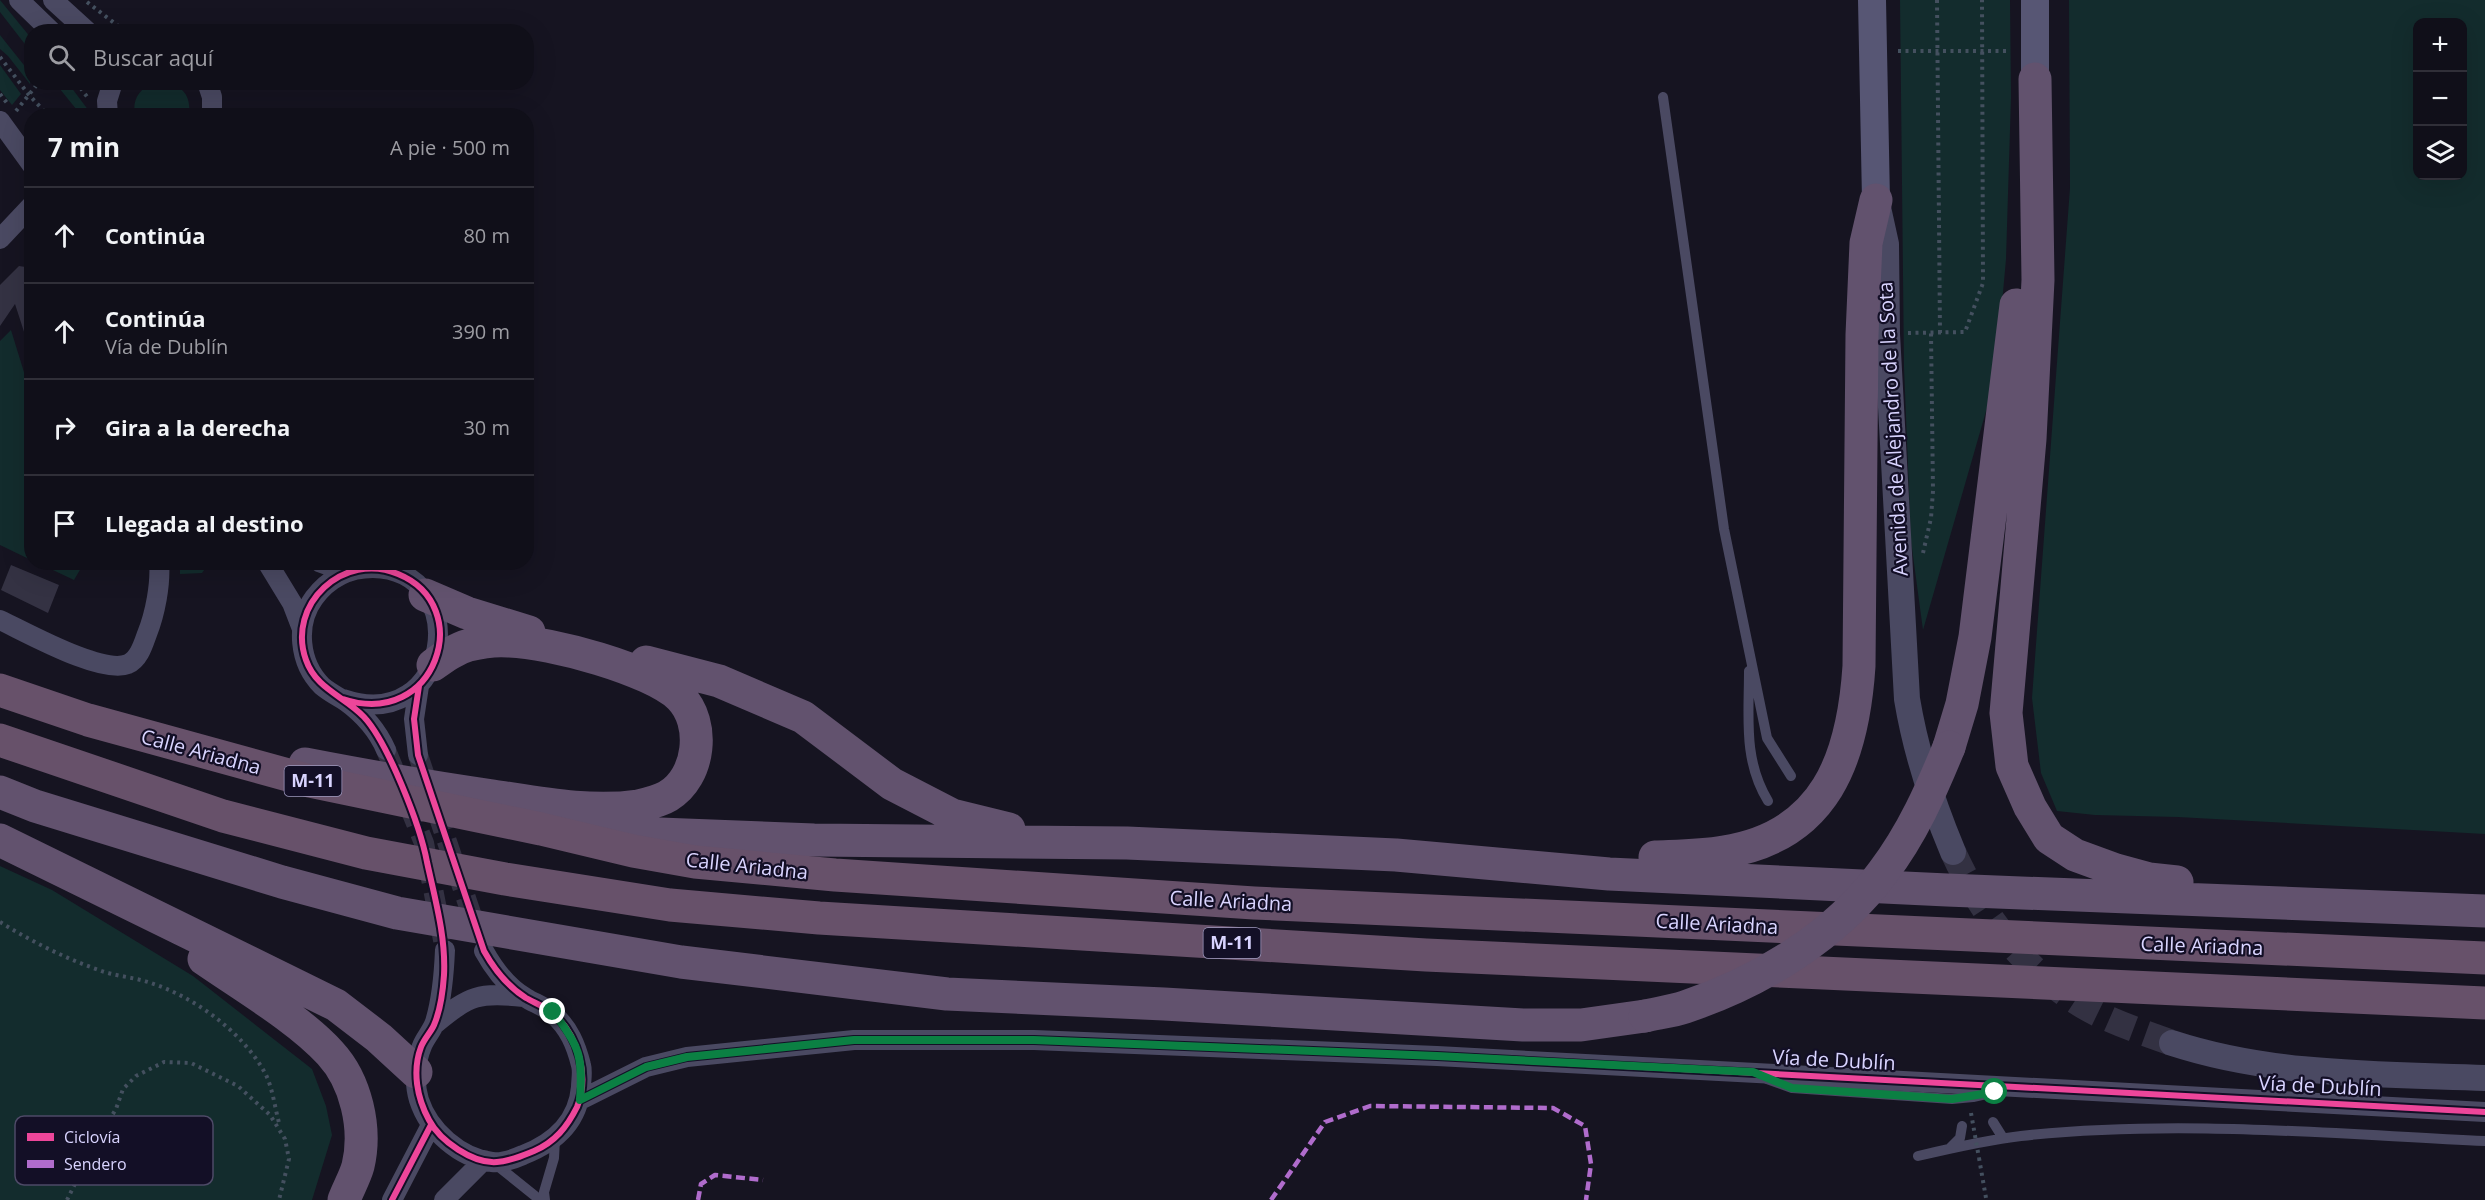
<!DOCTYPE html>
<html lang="es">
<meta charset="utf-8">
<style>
:root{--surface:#100f19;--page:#1e1d26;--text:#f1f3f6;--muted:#9c9ca2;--line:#302f38}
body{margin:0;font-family:"Open Sans",sans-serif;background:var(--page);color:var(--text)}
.controls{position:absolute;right:18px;top:18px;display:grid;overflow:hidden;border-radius:12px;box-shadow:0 6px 24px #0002}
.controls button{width:54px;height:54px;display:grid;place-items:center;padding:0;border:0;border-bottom:2px solid var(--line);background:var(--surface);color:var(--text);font:30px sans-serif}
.stop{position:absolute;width:18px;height:18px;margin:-14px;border:4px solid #0b8043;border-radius:50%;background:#fff}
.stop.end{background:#0b8043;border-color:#fff;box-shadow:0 2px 6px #0008}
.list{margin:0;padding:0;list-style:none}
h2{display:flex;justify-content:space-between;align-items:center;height:78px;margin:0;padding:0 24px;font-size:26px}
h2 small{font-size:20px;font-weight:400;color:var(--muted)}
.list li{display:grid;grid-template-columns:39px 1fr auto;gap:18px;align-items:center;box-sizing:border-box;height:96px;padding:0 24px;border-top:2px solid var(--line)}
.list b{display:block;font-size:22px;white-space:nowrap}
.list p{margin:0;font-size:20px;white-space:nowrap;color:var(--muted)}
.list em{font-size:20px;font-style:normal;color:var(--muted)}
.icon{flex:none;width:33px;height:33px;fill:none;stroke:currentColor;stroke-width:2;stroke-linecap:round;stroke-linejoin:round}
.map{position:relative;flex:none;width:2485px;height:1200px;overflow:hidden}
.search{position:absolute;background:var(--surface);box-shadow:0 6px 24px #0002;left:24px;top:24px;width:510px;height:66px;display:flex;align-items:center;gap:15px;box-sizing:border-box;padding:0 21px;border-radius:24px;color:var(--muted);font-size:22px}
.panel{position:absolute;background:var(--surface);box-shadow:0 6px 24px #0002;left:24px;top:108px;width:510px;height:462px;border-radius:24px}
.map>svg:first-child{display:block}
</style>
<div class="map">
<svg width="2485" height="1200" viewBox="0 0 2485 1200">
<rect width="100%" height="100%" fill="#161421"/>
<path fill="#132c2d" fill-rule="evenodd" d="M0,0L31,38V52L0,12Z
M1900,0H2010L2011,97L2006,259L1995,380L1923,630L1911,541L1904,367Z
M2069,0H2485V834L2178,817L2095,815L2057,811L2041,773L2032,698L2070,188ZM2418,22H2462V176H2418Z
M0,35L31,74L30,84L8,56L0,49Z
M0,65L21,94L12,105L0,90Z
M55,83H68L89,111V115H81Z
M153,83C176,82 192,89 189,115H135C132,100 139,89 153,83Z
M11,330L31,395V560L0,545V341Z
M38,563H84L74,580Z
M180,563V562L209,563L202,573L180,574Z
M0,866L52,890L193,976L312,1069L326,1106L332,1135L312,1200H0Z"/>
<path fill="#343243" d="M19,266L32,268V343L28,344L15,304L0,326V285Z
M11,565L59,585L48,613L1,590Z"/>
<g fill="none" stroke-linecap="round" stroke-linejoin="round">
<path stroke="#333142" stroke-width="20" stroke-dasharray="20 10" stroke-linecap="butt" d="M386,750L424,843L445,950
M418,755L478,934"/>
<path stroke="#333142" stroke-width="26" stroke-dasharray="26 13" stroke-linecap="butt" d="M1953,852C1980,911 2020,965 2075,1001C2104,1020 2140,1031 2172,1043"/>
<path stroke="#44505f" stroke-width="4" stroke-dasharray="3 4.5" stroke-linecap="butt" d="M1937,0L1940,333
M87,2L126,32
M1898,51H2010
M0,57L29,95L49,116
M76,82L88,98
M0,94L7,103
M16,111L39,82
M1908,333L1965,332L1983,283L1982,0
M1923,553L1931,518L1933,491L1931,333
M0,922C31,941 64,958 99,970C114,976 132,977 148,982C193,996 242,1031 265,1073C273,1088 275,1110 280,1126
M1979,1158L1986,1198
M67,1200L96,1141L116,1109L123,1089L136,1076L164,1062L191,1063L238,1086L270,1115L285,1139L289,1159L279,1200"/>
<path stroke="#4a4962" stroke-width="10" d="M1663,97L1724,529L1767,738L1791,776
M1749,671C1749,717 1743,760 1768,801
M1767,1079L1792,1088L1952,1099L1973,1097L1995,1092
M1993,1122L2003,1138
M1950,1148L1960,1138L1962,1126
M1918,1156C1952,1148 1986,1140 2021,1136C2175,1119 2331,1134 2485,1141
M494,1163L540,1200
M545,1200L544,1192L554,1158L555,1139"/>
<path stroke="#4a4962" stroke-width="20" d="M19,0L52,32
M53,0L88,32
M207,82L212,97V116
M108,116L107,101L113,82
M0,121L32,165
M0,239L32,205
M267,562L292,603L302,629
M319,562L347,572
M0,620C26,632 102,675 128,664C139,659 143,645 147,634C155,614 161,584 159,562
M343,699C452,736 474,570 373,568C349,568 328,579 314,598C295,624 299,663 322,686C329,692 337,696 345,701C363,714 377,729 386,750
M418,755L414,719L419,686
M445,950C444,974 442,999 435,1022C432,1031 425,1038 422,1046C415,1062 414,1084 419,1100C429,1131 460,1158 492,1162C501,1163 514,1159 523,1155C554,1143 578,1122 581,1087C581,1080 583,1072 581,1065C576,1045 569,1028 553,1014C546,1007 534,1003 526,998C507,987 494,969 484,951
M435,1024C470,995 479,992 524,997
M580,1100L646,1067L687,1057L854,1040H1034L1437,1056L2485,1112
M392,1200L431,1125
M444,1200L484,1160"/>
<path stroke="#4a4962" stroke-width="26" d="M1877,203L1886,244L1887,334L1907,699C1916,753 1932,802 1953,852
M2172,1043C2273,1076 2380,1074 2485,1078"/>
<path stroke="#575674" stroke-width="28" d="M1872,0L1876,200
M2035,0V79"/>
<path stroke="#62526e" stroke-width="33" d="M2035,79L2038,280L2030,439L2006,713L2012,766L2030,807L2049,838L2075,855L2116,870L2149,879L2177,882
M425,595L467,613L529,632
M646,662L719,681L803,717L892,784L952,815L1009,829
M1949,747L1962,704L1975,637L2016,305
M305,764C367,776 430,787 493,796C540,803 590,813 638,806C647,804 660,801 668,796C700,777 706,723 680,697C651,669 550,642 509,641C497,640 481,642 469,645C455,649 444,657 433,665
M0,792L35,806L282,882L397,913L681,962L947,994L1164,1004L1523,1025H1581L1645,1016
M582,831L814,840L1127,843L1396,855L1609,874L1947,890L2485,911
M0,840L336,1005L379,1038L416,1072
M1655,857C1678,856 1701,856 1724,852C1826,836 1853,758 1859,666L1862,335L1866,243L1876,200
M204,959C243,986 299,1019 330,1053C356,1081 367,1128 358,1166C355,1177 348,1189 344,1200"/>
<path stroke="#67516a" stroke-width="33" d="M0,690L88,720L310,781L541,829L633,851L695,862L835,875L1254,903L2485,958
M0,740L223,816L366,853L505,879L670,905L819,918L1426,955L2485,1003"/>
<path stroke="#44505f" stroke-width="4" stroke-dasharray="3 4.5" stroke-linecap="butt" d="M1971,1113L1979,1158"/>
<path stroke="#62526e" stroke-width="33" d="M1645,1016C1658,1013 1673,1011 1685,1007C1760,982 1836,936 1883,872C1912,834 1931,791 1949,747"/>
<path stroke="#b06ccc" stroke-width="4.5" stroke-dasharray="9 4.5" stroke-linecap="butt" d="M698,1200L701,1184L715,1175L763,1180
M1271,1200L1325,1122L1370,1106L1553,1108L1585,1126L1591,1164L1586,1200"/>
<g stroke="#130f26" stroke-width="10">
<path id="cycleway" d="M343,699C436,730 477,606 398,574C344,551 286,604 306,660C316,689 344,696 364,717C388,743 420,825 427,862C435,899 446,937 444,975C443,990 440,1011 434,1025C431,1032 424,1039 421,1047C412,1071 417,1098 429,1120C440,1141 473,1164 497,1162C510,1161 522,1156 534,1151C555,1142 567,1127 577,1107C590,1076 578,1036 554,1014C546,1007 535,1003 526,998C507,986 494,969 484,951L418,755L414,719L419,686
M580,1100L646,1067L687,1057L854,1040H1034L1437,1056L2485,1112
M392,1200L431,1125"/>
</g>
<use href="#cycleway" stroke="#ed469a" stroke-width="6"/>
</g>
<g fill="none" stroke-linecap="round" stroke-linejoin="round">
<path stroke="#0b8043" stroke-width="8" d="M553,1012C580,1046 583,1057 580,1100L646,1067L687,1057L854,1040H1034L1437,1056L1753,1072L1792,1088L1952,1099L1995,1092"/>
</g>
<g text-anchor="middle" stroke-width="4.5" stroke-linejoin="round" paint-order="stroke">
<g fill="#130f26" stroke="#9e99be" stroke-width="1.5">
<rect x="284.5" y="766" width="57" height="30" rx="4.5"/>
<rect x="1203.5" y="928" width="57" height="30" rx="4.5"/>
</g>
<g font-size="18" font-weight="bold" fill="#d9d4ff">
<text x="313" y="787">M-11</text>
<text x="1232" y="949">M-11</text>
</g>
<g font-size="20" fill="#d9d4ff" stroke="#130f26">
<text transform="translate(1893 429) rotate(-93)" y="7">Avenida de Alejandro de la Sota</text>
<text transform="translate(201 752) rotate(15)" y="7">Calle Ariadna</text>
<text transform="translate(747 866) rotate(6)" y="7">Calle Ariadna</text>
<text transform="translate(1231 901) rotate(3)" y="7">Calle Ariadna</text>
<text transform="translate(1717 924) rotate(3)" y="7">Calle Ariadna</text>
<text transform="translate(2202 946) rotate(2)" y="7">Calle Ariadna</text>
<text transform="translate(1834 1060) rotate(3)" y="7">Vía de Dublín</text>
<text transform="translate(2320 1086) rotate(3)" y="7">Vía de Dublín</text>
</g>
</g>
<rect x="15" y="1116" width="198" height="69" rx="9" fill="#130f26" stroke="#4e4a67" stroke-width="1.5"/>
<rect x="27" y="1133" width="27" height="8" fill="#ed469a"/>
<rect x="27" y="1160" width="27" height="8" fill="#b06ccc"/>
<g font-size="16" fill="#d9d4ff">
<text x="64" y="1143">Ciclovía</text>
<text x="64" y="1170">Sendero</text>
</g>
</svg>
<div class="controls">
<button>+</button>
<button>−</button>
<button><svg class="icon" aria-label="layers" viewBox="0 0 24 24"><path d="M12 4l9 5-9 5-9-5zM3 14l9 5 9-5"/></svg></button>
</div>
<div class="stop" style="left:1995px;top:1092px"></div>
<div class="stop end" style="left:553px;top:1012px"></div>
<div class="search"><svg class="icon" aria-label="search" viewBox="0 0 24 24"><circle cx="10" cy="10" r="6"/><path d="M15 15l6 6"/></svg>Buscar aquí</div>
<section class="panel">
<h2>7 min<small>A pie · 500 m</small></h2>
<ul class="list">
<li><svg class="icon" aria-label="ahead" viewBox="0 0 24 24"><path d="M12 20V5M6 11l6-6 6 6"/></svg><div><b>Continúa</b></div><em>80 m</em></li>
<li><svg class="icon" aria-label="ahead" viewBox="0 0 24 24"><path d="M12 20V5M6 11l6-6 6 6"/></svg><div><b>Continúa</b><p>Vía de Dublín</p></div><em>390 m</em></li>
<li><svg class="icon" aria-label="right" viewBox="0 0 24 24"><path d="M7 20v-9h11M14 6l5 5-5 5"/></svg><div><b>Gira a la derecha</b></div><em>30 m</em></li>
<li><svg class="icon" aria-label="arrive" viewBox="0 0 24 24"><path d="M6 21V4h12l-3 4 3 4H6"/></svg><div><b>Llegada al destino</b></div></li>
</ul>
</section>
</div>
